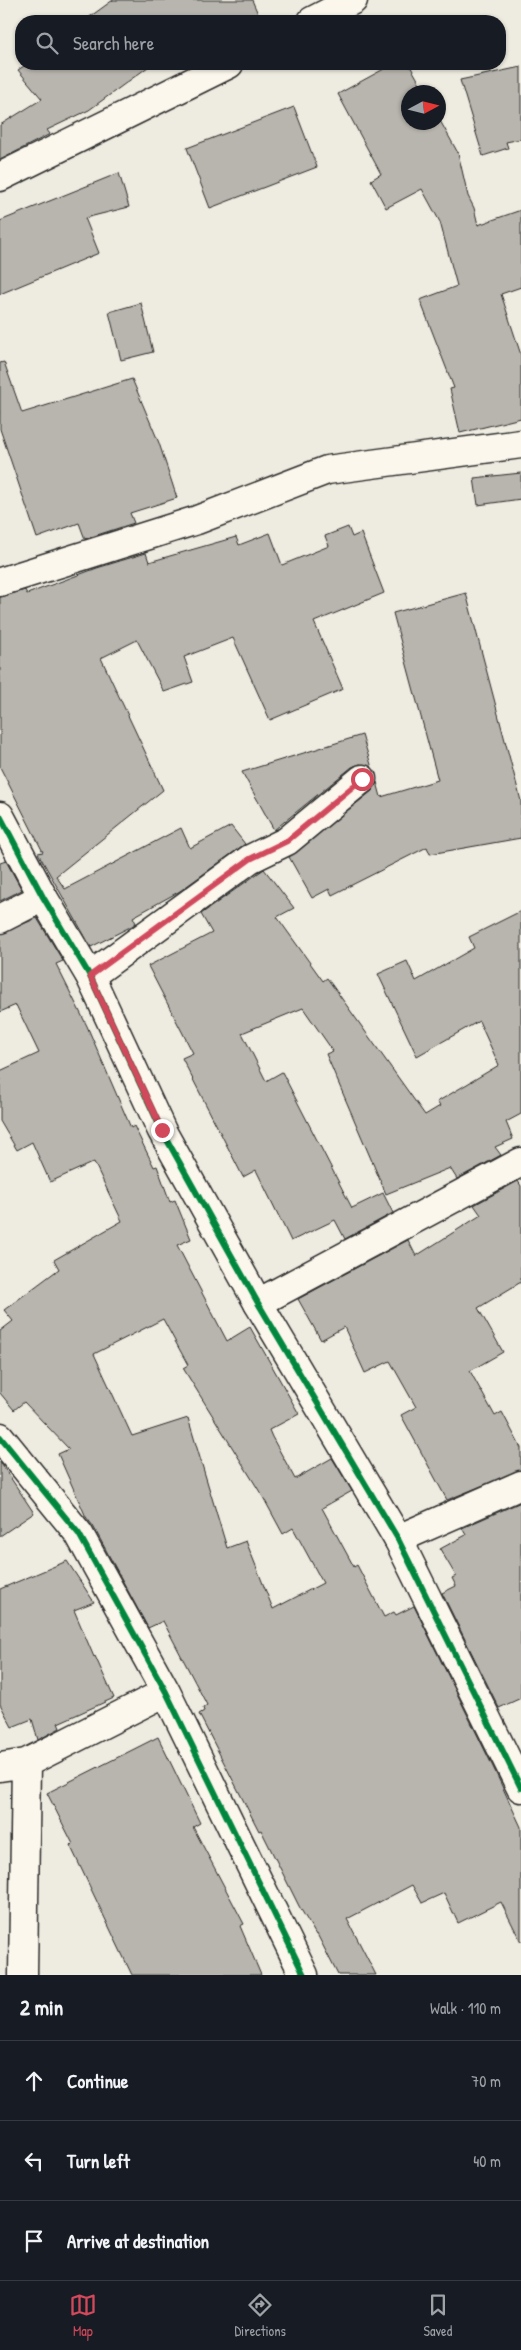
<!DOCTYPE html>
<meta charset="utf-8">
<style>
:root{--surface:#171b24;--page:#20242c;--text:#f1f3f6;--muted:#9ea1a6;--line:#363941;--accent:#d1495b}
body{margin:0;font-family:"Patrick Hand",sans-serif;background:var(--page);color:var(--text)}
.compass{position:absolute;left:401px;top:85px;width:45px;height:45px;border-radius:50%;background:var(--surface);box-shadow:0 1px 4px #0004;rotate:83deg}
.stop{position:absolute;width:15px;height:15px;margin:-11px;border:4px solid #d1495b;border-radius:50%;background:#fff}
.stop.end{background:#d1495b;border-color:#fff;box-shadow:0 1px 5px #0008}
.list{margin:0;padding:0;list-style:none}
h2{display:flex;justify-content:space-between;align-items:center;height:65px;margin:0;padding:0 20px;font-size:21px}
h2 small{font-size:16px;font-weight:400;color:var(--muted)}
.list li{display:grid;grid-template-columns:32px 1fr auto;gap:15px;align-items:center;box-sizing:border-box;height:80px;padding:0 20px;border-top:1px solid var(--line)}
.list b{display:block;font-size:19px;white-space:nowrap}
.list em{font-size:16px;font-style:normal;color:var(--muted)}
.icon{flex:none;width:28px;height:28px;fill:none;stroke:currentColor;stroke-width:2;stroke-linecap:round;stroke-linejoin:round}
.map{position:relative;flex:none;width:521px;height:1975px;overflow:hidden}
.search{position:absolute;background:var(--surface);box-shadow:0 1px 4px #0004;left:15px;right:15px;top:15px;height:55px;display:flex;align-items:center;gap:12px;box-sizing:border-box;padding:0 18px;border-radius:20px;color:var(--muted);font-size:19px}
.sheet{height:305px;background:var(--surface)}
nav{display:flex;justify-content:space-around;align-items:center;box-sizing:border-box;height:70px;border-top:1px solid var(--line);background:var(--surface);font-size:14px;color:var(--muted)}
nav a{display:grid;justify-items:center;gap:2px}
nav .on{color:var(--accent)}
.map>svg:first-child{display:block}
</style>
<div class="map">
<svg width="521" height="1975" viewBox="0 0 521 1975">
<rect width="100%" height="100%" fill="#eeebe0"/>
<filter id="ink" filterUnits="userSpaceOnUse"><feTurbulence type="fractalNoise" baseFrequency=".02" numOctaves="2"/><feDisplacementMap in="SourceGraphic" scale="10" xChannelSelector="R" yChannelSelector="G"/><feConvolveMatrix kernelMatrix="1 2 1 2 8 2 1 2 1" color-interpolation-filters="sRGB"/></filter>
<g filter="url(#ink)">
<path fill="#b8b5ae" stroke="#2b2b2b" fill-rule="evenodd" d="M113,0H252L261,21H84Z
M27,64H152L89,110L47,130L50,134L0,160V125L42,99L18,70Z
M393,64H409L425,92H408V122H438V117L458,153L468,196L474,208L478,225L521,210V287L501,294L521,355V418L460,433L450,389L454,388L420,300L457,286L440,222L422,189L386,208L371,180L381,174L338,94Z
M521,67V139L506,142L508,148L483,156L460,80Z
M294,107L317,167L210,208L187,148Z
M119,173L129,207L85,218L99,253L0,294V221Z
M141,303L153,352L121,360L109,312Z
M4,362L22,413L132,379L159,443L177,498L130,513L134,523L85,539L79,523L37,538L0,429V363Z
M521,473V499L478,505L474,478Z
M348,527L352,537L361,533L384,593L314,622L343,689L270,720L233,638L184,657L193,682L164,692L137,640L101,658L163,790L56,876L65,889L181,828L190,848L231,826L245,844L180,891L133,917L136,923L132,926L91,947L38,853L43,852L0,767V597L25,590L27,594L97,568L146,553L149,562L236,537L239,545L270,533L282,565L329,546L325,536Z
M466,593L521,801V838L430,854L427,847L332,895L329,889L312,898L289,857L372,791L377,782L381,797L438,780L393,613Z
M362,735L372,768L360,764L352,767L274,830L242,772Z
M6,861L22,890L0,901V863Z
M264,869L294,908L277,917L323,981L327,978L425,1115L440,1106L437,1102L499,1065L479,1021L417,1056L378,974L407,961L416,981L474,948L469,937L521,911V1114L506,1122L513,1139L495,1147L501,1155L457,1179L450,1168L386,1194L326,1054L333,1051L303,1008L242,1033L266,1081L282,1072L352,1208L383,1193L393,1213L345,1239L335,1220L291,1241L256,1170L243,1177L182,1058L193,1053L148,966L212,933L201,914Z
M37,918L63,961L56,964L87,1026L131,1128L134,1126L154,1167L157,1166L170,1202L175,1200L191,1239L177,1245L227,1341L250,1327L299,1414L269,1430L272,1437L295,1479L332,1458L352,1491L322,1508L354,1567L357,1565L384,1617L394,1612L396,1615L414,1606L495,1771L521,1827V1942L501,1902L458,1923L444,1893L422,1903L412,1885L347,1919L376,1975H338L317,1934L316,1935L299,1906L261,1830L259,1831L199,1714L204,1711L203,1708L207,1705L163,1621L148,1628L93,1526L86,1517L58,1454L69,1449L24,1402L14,1410L0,1393V1331L13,1321L4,1310L59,1269L54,1260L122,1221L94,1162L50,1182L32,1142L17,1150L0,1121V1071L39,1053L16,1005L0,1012V934ZM163,1319L188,1365L183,1368L263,1497L283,1534L293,1528L323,1583L273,1609L246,1541L227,1548L188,1418L132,1436L94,1354Z
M518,1181L521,1186V1282L478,1308L503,1352L470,1371L495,1416L502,1412L521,1448V1470L447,1500L401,1415L416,1407L390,1361L365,1373L344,1327L321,1340L298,1299L408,1240L416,1256L481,1215L474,1205Z
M0,1462L34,1513L0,1536Z
M521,1502V1698L499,1708L442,1593L456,1586L452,1578L456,1576L440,1549L466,1535L462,1528Z
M67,1561L94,1602L74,1610L94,1657L95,1656L114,1698L58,1723L60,1728L38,1740L32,1719L12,1727L0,1704V1589Z
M158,1737L200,1823L193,1827L244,1924L240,1926L261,1975H132L70,1845L73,1844L47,1793Z"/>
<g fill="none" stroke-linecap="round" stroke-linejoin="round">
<g stroke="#2b2b2b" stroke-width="31">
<path id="street" d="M312,21L353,0
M0,177L229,64
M0,582L197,520L327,470L521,444
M0,919L43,897
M90,976L250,859L287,841L362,779
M258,1303L521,1162
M0,1437L79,1534L166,1692L304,1975
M398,1539L521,1485
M0,1767L26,1763L166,1692
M23,1975L26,1763"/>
</g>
<g stroke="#2b2b2b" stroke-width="31">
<path id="secondary" d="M0,816L43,897L90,976L162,1131L258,1303L398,1539L521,1788"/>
</g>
<use href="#street" stroke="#fbf7ec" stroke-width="28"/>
<use href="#secondary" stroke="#fbf7ec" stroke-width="28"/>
<g stroke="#fbf7ec" stroke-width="9">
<path id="cycleway" d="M0,816L43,897L90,976L162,1131L258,1303L398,1539L521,1788
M0,1437L79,1534L166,1692L304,1975"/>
</g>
<use href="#cycleway" stroke="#00873e" stroke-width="6"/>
</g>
</g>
<g fill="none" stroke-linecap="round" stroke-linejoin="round" filter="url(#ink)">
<path stroke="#d1495b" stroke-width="6" d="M162,1130L90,976L250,859L287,841L362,779"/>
</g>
</svg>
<svg class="compass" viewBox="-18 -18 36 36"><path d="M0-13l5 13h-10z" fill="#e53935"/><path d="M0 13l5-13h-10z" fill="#9ea1a6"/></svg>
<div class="stop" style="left:362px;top:779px"></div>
<div class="stop end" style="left:162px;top:1130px"></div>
<div class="search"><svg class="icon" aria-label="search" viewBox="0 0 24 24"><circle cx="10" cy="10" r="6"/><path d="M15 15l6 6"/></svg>Search here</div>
</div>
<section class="sheet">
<h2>2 min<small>Walk · 110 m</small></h2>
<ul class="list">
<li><svg class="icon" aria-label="ahead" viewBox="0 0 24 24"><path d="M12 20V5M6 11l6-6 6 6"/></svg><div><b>Continue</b></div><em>70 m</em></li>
<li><svg class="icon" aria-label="left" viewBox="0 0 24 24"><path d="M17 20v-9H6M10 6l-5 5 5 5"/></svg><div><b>Turn left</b></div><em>40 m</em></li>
<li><svg class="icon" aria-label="arrive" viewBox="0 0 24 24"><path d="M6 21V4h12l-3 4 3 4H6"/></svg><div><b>Arrive at destination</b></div></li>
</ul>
</section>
<nav>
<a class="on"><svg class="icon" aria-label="map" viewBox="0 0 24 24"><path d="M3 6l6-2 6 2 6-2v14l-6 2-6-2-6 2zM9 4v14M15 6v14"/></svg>Map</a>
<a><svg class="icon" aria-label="directions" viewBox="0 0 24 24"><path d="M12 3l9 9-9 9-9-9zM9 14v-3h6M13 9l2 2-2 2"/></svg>Directions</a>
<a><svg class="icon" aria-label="saved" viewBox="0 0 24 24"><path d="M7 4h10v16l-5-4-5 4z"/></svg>Saved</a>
</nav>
